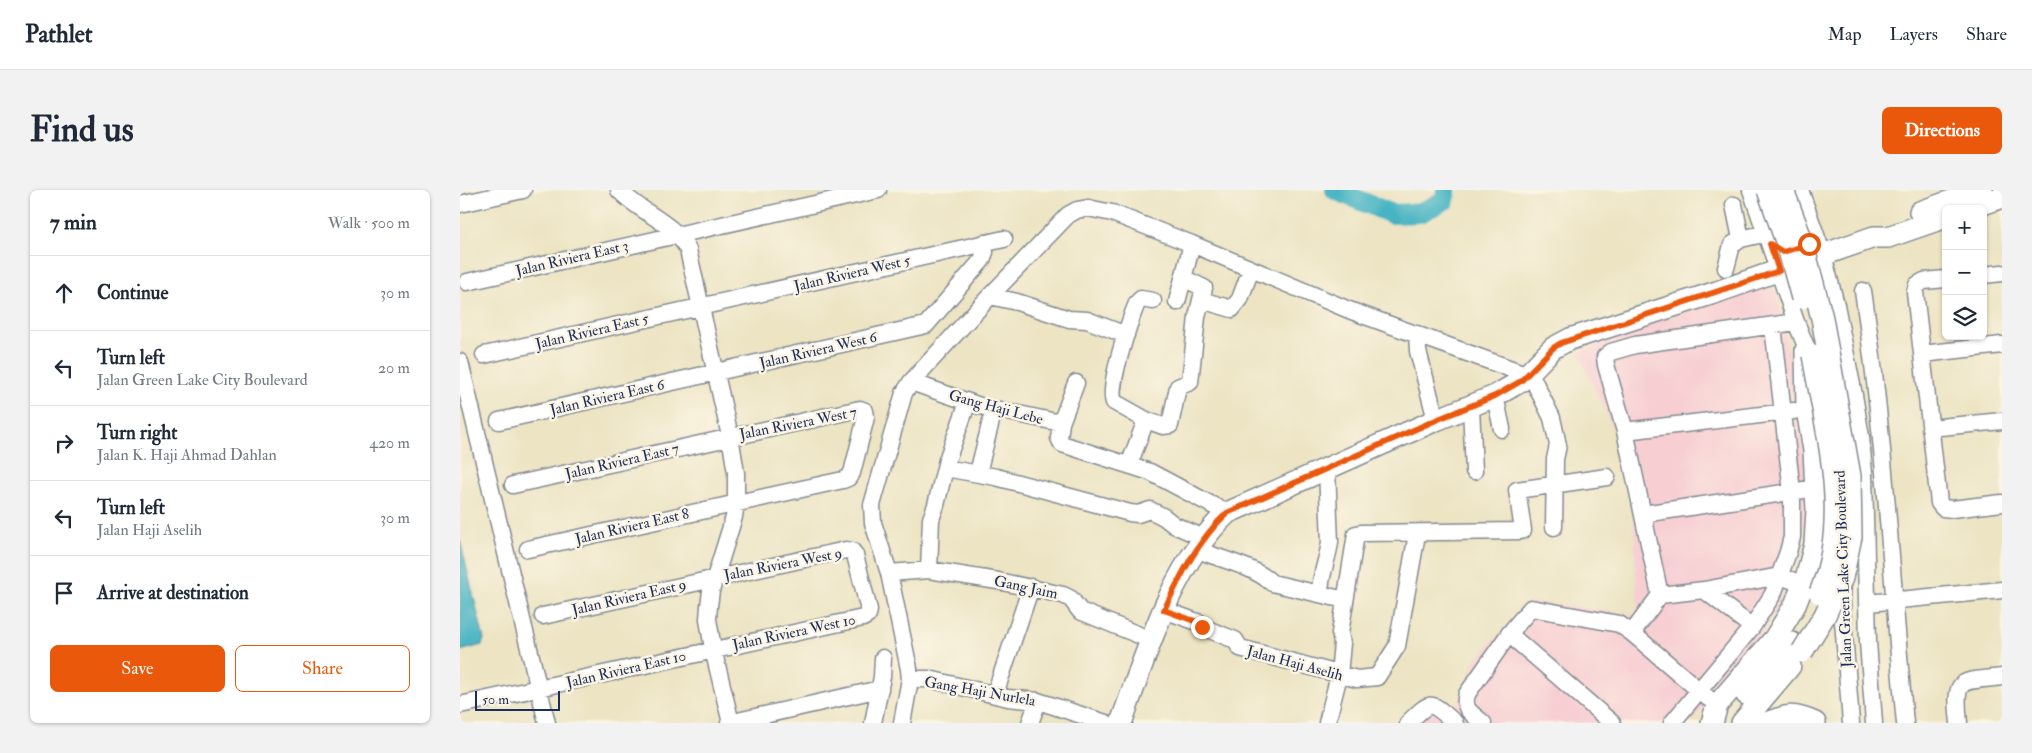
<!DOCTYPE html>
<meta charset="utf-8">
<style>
:root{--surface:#fff;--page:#f2f2f3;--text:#1f2937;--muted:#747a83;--line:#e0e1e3;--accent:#ea580c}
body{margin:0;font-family:"IM FELL Double Pica",serif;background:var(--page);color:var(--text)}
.controls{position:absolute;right:15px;top:15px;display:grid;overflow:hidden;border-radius:8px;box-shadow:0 1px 4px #0004}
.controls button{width:45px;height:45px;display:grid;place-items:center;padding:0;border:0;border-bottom:1px solid var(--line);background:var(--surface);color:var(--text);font:25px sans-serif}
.scale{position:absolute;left:15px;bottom:12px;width:85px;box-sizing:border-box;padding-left:5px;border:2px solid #1b2f5e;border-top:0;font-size:14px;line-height:18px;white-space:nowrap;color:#1b2f5e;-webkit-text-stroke:4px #fcf5e5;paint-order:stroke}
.stop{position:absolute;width:15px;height:15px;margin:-11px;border:4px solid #ea580c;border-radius:50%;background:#fff}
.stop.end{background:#ea580c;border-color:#fff;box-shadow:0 1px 5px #0008}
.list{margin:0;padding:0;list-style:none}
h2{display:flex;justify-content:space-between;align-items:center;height:65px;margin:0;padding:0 20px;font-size:21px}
h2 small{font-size:16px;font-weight:400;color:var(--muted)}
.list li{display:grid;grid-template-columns:32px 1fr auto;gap:15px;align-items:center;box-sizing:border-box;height:75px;padding:0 20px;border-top:1px solid var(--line)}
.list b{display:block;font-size:19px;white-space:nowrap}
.list p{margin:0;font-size:16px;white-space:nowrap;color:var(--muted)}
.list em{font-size:16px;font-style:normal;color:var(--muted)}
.actions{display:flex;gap:10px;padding:15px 20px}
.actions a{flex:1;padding:11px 0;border:1px solid var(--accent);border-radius:8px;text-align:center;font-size:18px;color:var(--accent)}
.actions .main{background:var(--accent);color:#fff}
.icon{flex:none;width:28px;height:28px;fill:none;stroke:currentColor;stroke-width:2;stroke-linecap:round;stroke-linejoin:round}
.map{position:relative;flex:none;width:1542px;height:533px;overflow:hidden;border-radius:8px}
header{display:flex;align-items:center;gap:30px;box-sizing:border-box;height:70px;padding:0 25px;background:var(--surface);border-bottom:1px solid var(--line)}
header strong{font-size:24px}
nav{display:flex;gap:28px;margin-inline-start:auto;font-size:18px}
.intro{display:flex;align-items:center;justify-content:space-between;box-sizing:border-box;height:120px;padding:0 30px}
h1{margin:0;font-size:35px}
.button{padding:12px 22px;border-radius:8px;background:var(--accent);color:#fff;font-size:18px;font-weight:700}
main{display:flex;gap:30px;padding:0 30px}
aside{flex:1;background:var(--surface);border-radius:8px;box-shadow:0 1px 4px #0004}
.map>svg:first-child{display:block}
</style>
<header>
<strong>Pathlet</strong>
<nav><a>Map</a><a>Layers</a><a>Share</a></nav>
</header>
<div class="intro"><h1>Find us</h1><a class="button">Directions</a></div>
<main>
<aside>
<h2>7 min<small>Walk · 500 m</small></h2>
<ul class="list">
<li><svg class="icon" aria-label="ahead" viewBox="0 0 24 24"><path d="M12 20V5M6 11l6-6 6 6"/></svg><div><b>Continue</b></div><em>30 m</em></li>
<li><svg class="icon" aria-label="left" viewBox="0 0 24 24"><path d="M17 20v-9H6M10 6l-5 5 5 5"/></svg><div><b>Turn left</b><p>Jalan Green Lake City Boulevard</p></div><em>20 m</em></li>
<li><svg class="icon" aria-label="right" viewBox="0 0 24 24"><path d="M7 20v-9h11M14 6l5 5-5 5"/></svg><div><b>Turn right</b><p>Jalan K. Haji Ahmad Dahlan</p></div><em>420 m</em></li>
<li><svg class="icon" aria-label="left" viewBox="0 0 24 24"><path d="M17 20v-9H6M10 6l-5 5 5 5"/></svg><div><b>Turn left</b><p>Jalan Haji Aselih</p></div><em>30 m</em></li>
<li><svg class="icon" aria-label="arrive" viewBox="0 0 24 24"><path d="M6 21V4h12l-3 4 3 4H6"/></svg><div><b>Arrive at destination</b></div></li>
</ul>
<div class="actions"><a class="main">Save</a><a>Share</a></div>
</aside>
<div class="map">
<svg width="1542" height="533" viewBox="0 0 1542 533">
<rect width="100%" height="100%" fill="#fcf5e5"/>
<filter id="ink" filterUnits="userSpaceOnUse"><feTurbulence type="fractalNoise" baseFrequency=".02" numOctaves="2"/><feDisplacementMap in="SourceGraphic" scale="10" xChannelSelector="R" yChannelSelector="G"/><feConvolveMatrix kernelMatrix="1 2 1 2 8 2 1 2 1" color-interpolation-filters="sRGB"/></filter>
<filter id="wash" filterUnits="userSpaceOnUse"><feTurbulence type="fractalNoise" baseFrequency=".0096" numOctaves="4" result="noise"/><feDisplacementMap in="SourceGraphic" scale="20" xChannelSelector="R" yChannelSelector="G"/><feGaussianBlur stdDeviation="1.12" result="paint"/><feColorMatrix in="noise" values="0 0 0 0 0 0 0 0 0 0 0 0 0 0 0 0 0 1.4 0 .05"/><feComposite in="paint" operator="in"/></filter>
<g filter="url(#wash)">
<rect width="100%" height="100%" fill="#ece4c3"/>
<path fill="#f7cfd3" d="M1313,97L1317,103L1349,265L1345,336L1317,418L1290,465L1230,533H943L968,511L994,523L1016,469L1070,411L1178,425L1172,306L1157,247L1118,162L1238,116Z"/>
<path fill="#47b4c3" stroke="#317290" d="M0,350L24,449L22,455L0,461Z"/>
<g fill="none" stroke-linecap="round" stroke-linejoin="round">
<path stroke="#47b4c3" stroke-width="20" d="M875,0L932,24L960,23L985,10L986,0"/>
</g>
</g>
<g filter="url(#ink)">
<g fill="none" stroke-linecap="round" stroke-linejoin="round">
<g stroke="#848a90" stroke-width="19">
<path id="minor" d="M159,0C180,23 214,32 228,60L270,246L276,283V312L274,327L251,401L249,416L248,429L253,459L271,533
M1291,0L1336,132L1352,171
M1340,0L1363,65L1376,115L1394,205L1401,247L1404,284L1408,452L1414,533
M0,14L63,0
M1274,15L1281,49
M1266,78L1272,55L1281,49L1307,43
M1523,85L1542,83
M723,88L744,98L741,110
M1486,89L1464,91L1457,95L1455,102L1479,313L1483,318L1492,319L1542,313
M7,92L418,0
M1403,101C1425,244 1431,389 1445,533
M530,106L557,112L609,129L627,130L666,145
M717,112L732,54
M957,144L958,161L976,230
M1462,164L1542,155
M24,165L544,49
M0,172L87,533
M1070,183L1092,228L1098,255L1095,269L1094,337
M451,192L520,216L601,233L599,248L602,254L690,282L767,323
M1035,206L1042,239
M1011,217L1014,281
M686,230L703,236L710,235L718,197L730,192L737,127L741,110L772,119L780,109L791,79
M39,231L466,135L522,70L525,62L524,53
M601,233L616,193
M1470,238L1542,231
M1165,241L1334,221
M669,275L686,230L654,212C647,197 670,130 677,113L681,109L693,111
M485,278L536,287L670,323L678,324L690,320L704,327L714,335L744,348
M518,283L534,219
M53,295L400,219L405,221L406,227L392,283L388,288L383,290L68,359
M1183,324L1357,298
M736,359C761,370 792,375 812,393L885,410
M469,380L471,329L476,315L487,270L508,212
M429,383L469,380L538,391L603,405L611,409L620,421L691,450
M1382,391V418L1391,533
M1244,400L1292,437
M860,403C860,385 868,369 870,352L867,279
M1200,405L1244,400L1320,386L1345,395
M1408,413L1542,400
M704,420L740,433L742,437L775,450L780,458L897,489L917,487L937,456L957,344
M1172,443L1200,405L1165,241L1146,175L1145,167L1151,162L1175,155L1336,132
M1049,444L1152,533
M450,489H469L548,508L578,511L646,533
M535,504L571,397
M0,515L403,428L408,425L409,420L395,365L392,361L386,360L83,426
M269,533L420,499
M413,533L422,487L423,468
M442,533L450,489L449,479L429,383L413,333L412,315L444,203L451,192L530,106L608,25L617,20L628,18L652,23L732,54L889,120L1068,185
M570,533L578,511
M867,533L879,485L882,453L880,443L896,344L901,343L1060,341L1063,340L1057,300L1147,287
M948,533C972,509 970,511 995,533
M1023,533C1012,523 1002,520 1007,504L1049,444L1071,418L1159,434L1172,443L1248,508
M1212,533L1292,437L1313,404L1328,362L1332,347V302L1313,136
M1499,533C1494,486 1499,492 1542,487"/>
</g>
<g stroke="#848a90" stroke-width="24">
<path id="major" d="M1509,19L1542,7
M1460,22L1522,0
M1286,504L1332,453
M661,533C687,462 711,376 767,323L976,230L1035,206L1061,191L1093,158L1110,149L1257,102L1414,47H1428L1486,27
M1252,533L1257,515L1315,448L1335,415L1347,385L1355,354L1357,320L1354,260L1347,220L1346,160
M1282,533L1330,476
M1307,533C1328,524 1335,524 1355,533"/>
</g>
<use href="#minor" stroke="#fff" stroke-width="16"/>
<use href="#major" stroke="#fff" stroke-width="21"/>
<g stroke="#848a90" stroke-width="24" stroke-linecap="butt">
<path id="major-bridge" d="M1308,0L1328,57L1342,108
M1323,0L1342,51L1362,128L1390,286L1391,347L1382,388L1365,425L1342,462
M1353,165C1366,242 1392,328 1360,403"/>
</g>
<use href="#major-bridge" stroke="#fff" stroke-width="21"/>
</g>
</g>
<g fill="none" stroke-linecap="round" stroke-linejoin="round" filter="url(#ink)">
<path stroke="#ea580c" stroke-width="6" d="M742,437L740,433L704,420C721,385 738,350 767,323L976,230L1035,206L1061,191L1093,158L1101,153L1319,81L1310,54L1323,62L1349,54"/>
</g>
<g text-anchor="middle" stroke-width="5" stroke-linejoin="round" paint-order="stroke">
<g font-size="15" fill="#1b2f5e" stroke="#fcf5e5">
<text transform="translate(112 68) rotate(-13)" y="5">Jalan Riviera East 3</text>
<text transform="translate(392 83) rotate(-13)" y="5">Jalan Riviera West 5</text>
<text transform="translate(132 141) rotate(-13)" y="5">Jalan Riviera East 5</text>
<text transform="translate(358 160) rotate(-13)" y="5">Jalan Riviera West 6</text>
<text transform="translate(147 207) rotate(-13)" y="5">Jalan Riviera East 6</text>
<text transform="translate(536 217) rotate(15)" y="5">Gang Haji Lebe</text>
<text transform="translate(338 233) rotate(-11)" y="5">Jalan Riviera West 7</text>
<text transform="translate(162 271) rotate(-13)" y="5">Jalan Riviera East 7</text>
<text transform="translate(172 336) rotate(-13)" y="5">Jalan Riviera East 8</text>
<text transform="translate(323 374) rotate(-11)" y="5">Jalan Riviera West 9</text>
<text transform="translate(1383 379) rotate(-92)" y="5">Jalan Green Lake City Boulevard</text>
<text transform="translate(566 397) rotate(12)" y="5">Gang Jaim</text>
<text transform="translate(169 407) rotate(-13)" y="5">Jalan Riviera East 9</text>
<text transform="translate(334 442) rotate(-12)" y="5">Jalan Riviera West 10</text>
<text transform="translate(835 473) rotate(15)" y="5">Jalan Haji Aselih</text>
<text transform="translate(166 479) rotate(-13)" y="5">Jalan Riviera East 10</text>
<text transform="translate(520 501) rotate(10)" y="5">Gang Haji Nurlela</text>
</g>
</g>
</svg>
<div class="controls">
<button>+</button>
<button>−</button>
<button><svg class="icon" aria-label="layers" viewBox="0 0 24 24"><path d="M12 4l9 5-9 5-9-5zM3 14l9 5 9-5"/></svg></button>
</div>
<div class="scale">50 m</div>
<div class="stop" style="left:1349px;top:54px"></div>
<div class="stop end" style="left:742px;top:437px"></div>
</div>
</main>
